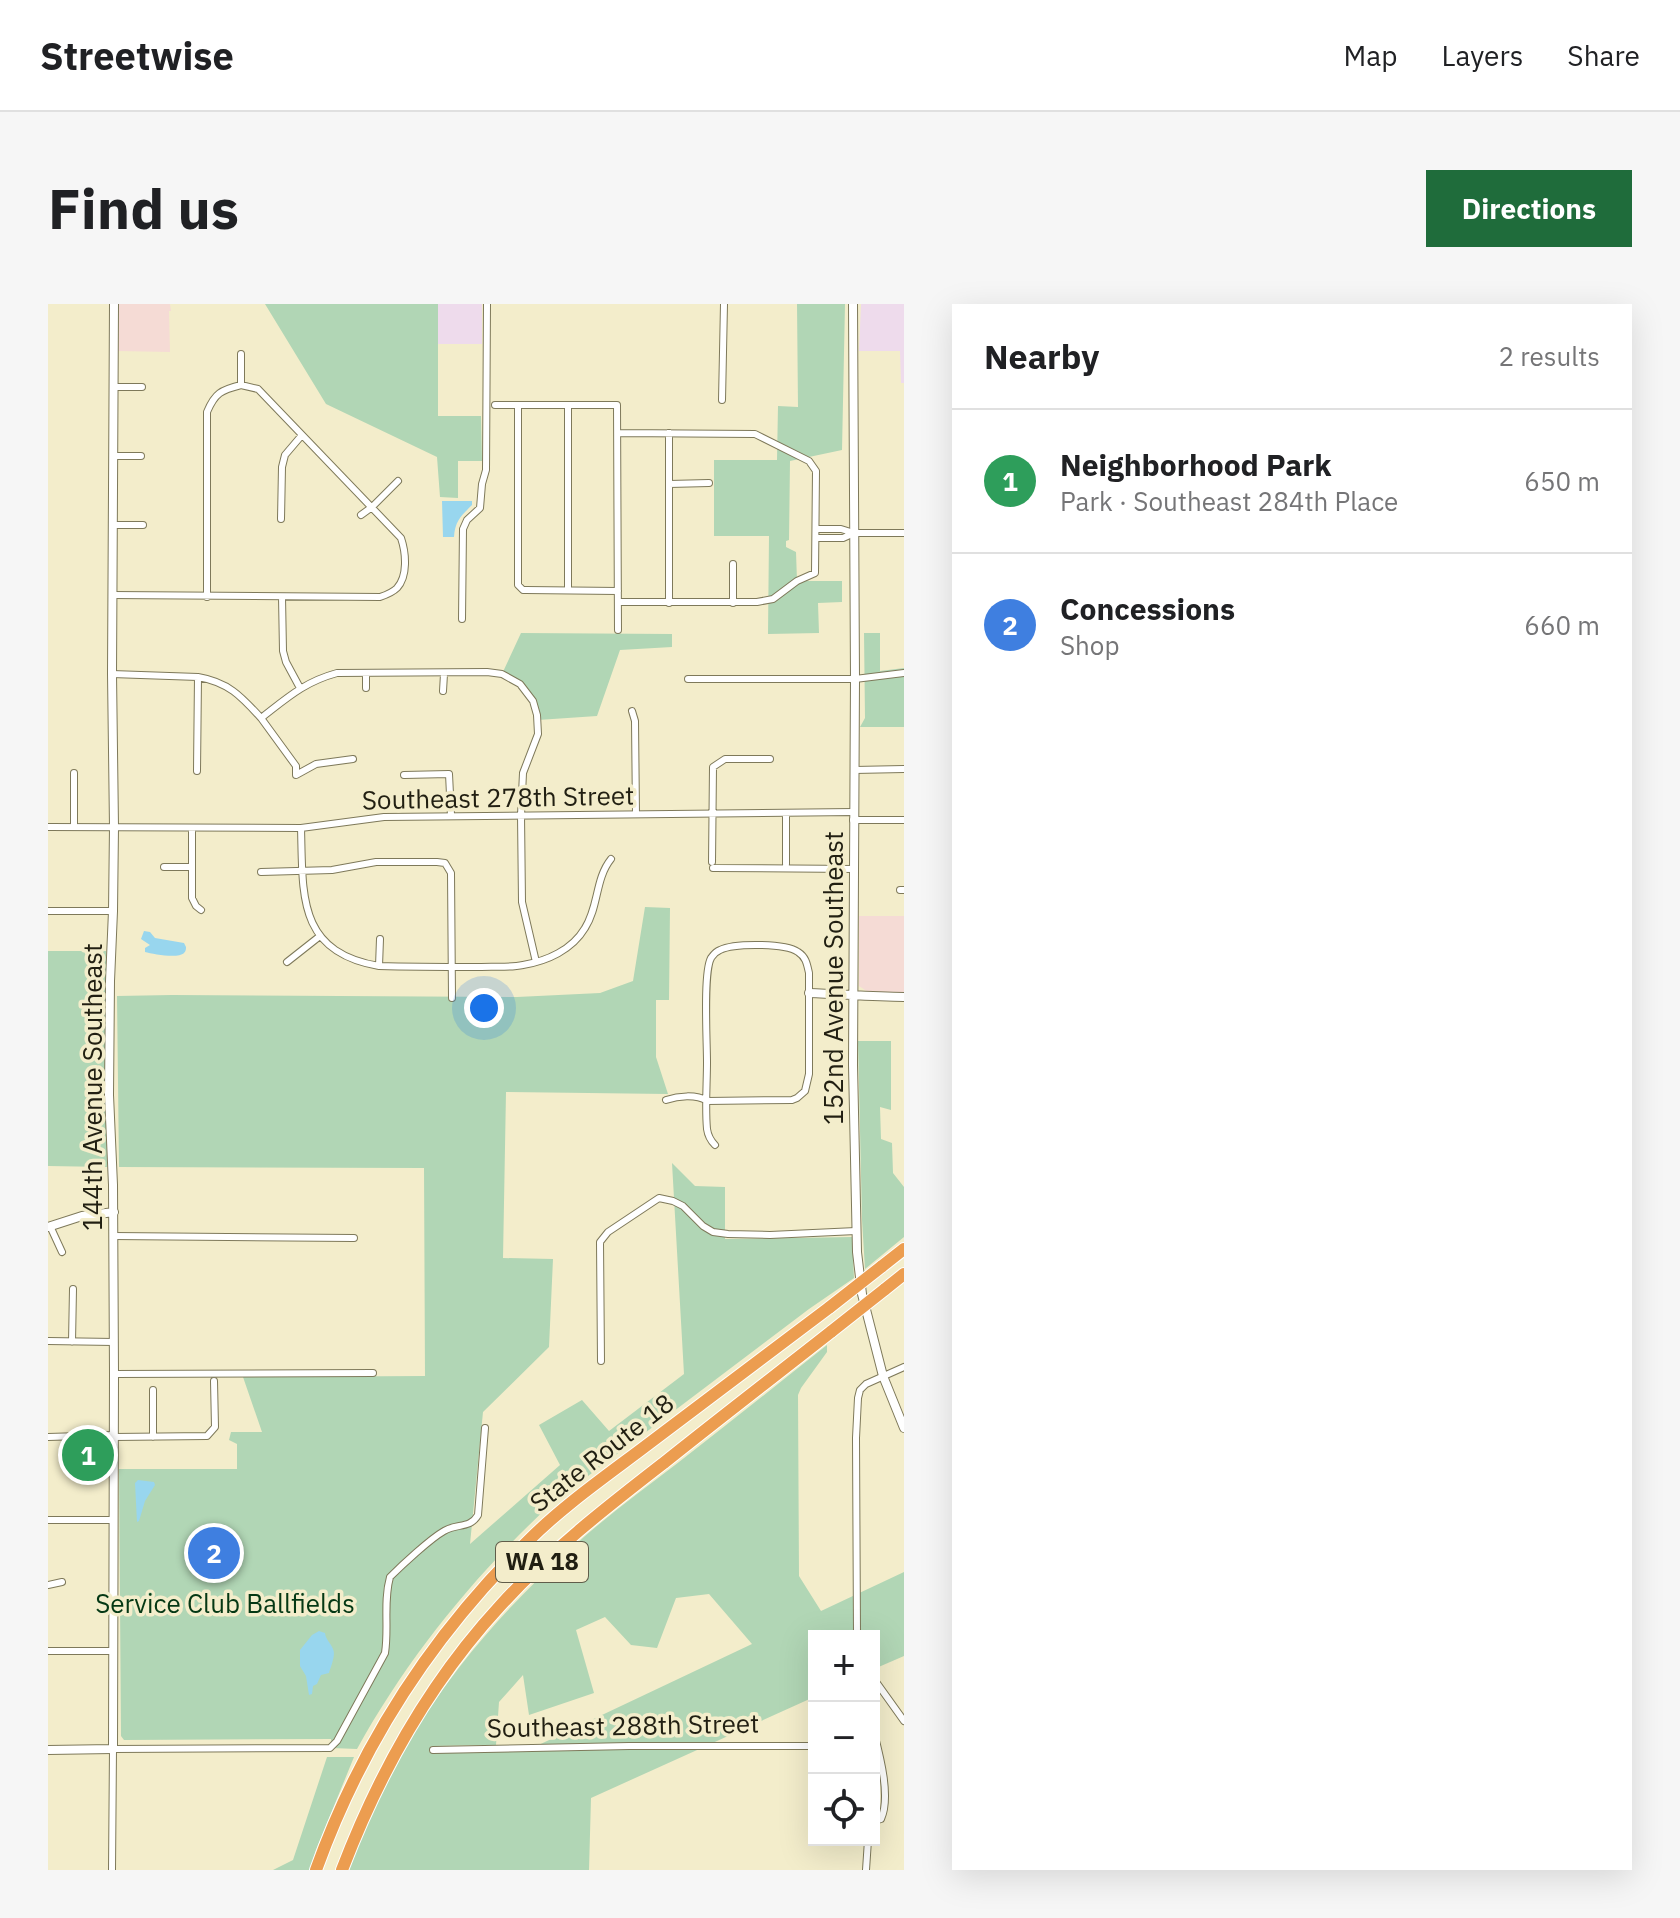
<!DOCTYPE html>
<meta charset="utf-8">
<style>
:root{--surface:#fff;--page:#f6f6f6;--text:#202124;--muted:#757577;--line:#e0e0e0;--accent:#1f6c3b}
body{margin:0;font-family:"IBM Plex Sans",sans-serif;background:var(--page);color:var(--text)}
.controls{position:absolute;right:24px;bottom:24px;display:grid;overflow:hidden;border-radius:0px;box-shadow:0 8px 32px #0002}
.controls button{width:72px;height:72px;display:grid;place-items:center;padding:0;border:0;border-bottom:2px solid var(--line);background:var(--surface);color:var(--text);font:40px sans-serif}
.you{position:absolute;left:436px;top:704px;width:28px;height:28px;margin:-20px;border:6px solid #fff;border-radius:50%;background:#1a73e8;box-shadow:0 0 0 12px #1a73e833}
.badge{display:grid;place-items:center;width:52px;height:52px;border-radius:50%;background:var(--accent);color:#fff;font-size:26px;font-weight:700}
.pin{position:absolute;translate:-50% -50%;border:4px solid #fff;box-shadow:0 2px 8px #0006}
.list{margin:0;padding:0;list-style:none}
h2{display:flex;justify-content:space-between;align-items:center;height:104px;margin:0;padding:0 32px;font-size:34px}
h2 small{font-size:26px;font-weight:400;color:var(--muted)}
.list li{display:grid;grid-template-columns:52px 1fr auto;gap:24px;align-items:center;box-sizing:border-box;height:144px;padding:0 32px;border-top:2px solid var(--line)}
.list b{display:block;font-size:30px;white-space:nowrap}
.list p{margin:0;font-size:26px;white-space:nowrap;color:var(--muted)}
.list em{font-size:26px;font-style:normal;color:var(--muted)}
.icon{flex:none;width:44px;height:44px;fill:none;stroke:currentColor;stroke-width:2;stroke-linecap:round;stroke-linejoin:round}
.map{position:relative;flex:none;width:856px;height:1566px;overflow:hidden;border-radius:0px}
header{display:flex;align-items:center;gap:48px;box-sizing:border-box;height:112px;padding:0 40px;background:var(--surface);border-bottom:2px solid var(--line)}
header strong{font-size:38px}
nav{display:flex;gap:44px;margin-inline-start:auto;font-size:28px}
.intro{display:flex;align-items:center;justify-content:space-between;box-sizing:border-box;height:192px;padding:0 48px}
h1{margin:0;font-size:56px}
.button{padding:20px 36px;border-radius:0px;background:var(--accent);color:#fff;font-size:28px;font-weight:700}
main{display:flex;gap:48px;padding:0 48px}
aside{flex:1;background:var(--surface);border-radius:0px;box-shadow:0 8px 32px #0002}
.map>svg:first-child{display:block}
</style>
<header>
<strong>Streetwise</strong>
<nav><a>Map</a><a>Layers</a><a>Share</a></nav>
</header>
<div class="intro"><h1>Find us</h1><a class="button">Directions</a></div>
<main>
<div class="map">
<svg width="856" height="1566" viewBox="0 0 856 1566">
<rect width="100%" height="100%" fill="#f3edcb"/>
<path fill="#eedbec" d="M390,0H434V40H390Z
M813,0H856V79H853L852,47H811Z"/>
<path fill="#f5dbd5" d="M71,0H122L123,7H121L122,48L70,47Z
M811,612H856V688H820L811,682Z"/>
<path fill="#b1d6b5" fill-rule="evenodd" d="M217,0H390V112H433L434,157H410V194L392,193L389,153L278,100Z
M749,0H797L794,146L742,157L741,236L738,237V243L748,248L749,277H794V298L770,299L771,329L720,330L721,232H666V156H729L730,102L750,103Z
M473,329L624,330V343L572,346L549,412L490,416L481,390L454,370Z
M816,329H832V367L856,364V423H812L817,414Z
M597,603L622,604L621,696H608V753L620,790L458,788L455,954L505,955L501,1043L435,1108L422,1240L512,1161L491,1121L534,1096L561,1127L636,1070L624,859L647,882L677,883V935L804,933L806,974L761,1005L503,1200C426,1272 360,1353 309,1445L284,1444L283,1435L76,1436L73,1432L71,1165H189V1140L181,1136L183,1128H214L195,1073L377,1072L376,864L71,863L69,692L124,691L469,693L552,689L585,677Z
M0,647H58L59,863L0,862Z
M810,737H843V806L832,803L833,835L844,839L845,869L856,883V933L817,965L814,916Z
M779,1041V1048L753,1084L750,1091L751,1272L773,1307L856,1268V1352L826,1365V1332H766V1393L543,1494L541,1566H301C319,1516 341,1469 369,1424C411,1356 467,1294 527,1241C560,1211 596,1185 631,1158C681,1119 730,1080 779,1041ZM661,1290L704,1340L480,1446L381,1448L383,1442L448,1441L451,1398L475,1371L481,1411L546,1389L528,1326L557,1313L583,1341L609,1344L628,1294Z
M51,1134L59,1138L61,1159H19L18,1138Z
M279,1453H306L268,1546L262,1566H225L245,1556Z"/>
<path fill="#98d6ee" d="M394,197H424V201C413,212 407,217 406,233H395Z
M96,627L102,628L107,634L136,639L138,643C138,645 138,647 136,649C130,655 105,650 97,648V644L102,641L93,635Z
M90,1176L106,1178L107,1181L97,1197L91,1217L89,1218L87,1179Z
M271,1327L277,1329C278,1336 282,1338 285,1345C288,1351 283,1362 281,1369L273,1371L269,1380L265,1382L264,1390L261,1391L258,1372L252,1362V1346L264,1331Z"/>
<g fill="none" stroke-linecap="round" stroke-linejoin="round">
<g stroke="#7e795a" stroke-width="8">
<path id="minor" d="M193,50V81
M66,83H94
M674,96L676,0
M447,101H569L570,326
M470,101V281L475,286H478L570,287
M520,101V286
M570,129L707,130L761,157L768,167L767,269L749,277L725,295L709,298H570
M621,129V299
M66,152H93
M621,180L661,179
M313,211L324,203L350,177
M233,215L234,163L237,151L254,131
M66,221H95
M768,225H793L806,229H856
M768,234H795L806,229
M685,260V299
M64,291L332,293C338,291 344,289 349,284C360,272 358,249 353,234L210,85L193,81
M159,293V108C167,89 173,86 193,81
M234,293L235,347L238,358L252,384
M414,315L415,225L419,216L432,204L434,180L438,166L439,0
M318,369V384
M64,370L150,373C180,378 193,392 213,414C239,394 256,378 289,369L439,368L454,370L472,380L485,397L489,411L490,430L475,469L473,511L474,598L488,658
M640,375H807L856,369
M395,387L396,370
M584,407L587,417L588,510
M213,414L248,462V471L268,460L305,455
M806,466L856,465
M149,467L150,373
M356,471L401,470L403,511
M738,509V560
M805,516H856
M0,523L253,524L336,513L806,508
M26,523V469
M144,524V594L148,602L153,606
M253,524C255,591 249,648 331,662C365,663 398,663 431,663C445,662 461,664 475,661C499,657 524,646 537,624C551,602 547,575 563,555
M664,558L665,463L677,455H722
M116,563H144
M665,564L807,565
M213,568L284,566L328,558H389L397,559L403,569L404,694
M852,586H856
M0,607H65
M239,658L272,632
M331,662L332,635
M618,796C630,792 648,790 659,797L744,796L749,794L757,787L761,770V669C759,660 758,653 750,648C737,639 686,639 672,646C667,648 666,650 663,654C655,669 659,736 659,758C659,780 657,803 659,825C660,832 662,836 667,841
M2,922L14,948
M65,932L306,934
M0,1037L66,1038
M24,1038L25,985
M553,1057L552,938L560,928L611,894L625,897L635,902L655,922L665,928L680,930L722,931L808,927
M66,1070L325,1069
M105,1086V1133
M0,1133L66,1131
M66,1133L159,1132L167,1123L166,1077
M0,1216H65
M0,1281L14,1278
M809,1332L808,1134L810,1094L812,1086L818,1080L856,1063
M0,1347H65
M826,1375L856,1417
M826,1429C832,1452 843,1493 833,1515L826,1517
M385,1446L581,1442H766
M64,1566L65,1445L282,1444L289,1437L337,1349C341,1324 335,1298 342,1273C354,1261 382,1235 396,1227C409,1219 422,1225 430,1211L437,1124
M818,1566L820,1536"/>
</g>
<g stroke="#7e795a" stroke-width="10">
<path id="tertiary" d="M805,0L807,375L805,761L809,948L814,990L835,1072L856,1124
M761,689C793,690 824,693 856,693
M0,923L34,912L66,908
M0,1446L65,1445L66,1070L65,881L61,791L62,677L65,607L66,523L64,370L66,0"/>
</g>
<g stroke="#fff" stroke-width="14">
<path id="motorway" d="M833,963L856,945
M836,986L856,970
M268,1566C313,1441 385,1330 480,1237C517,1200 561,1170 603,1138C662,1093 722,1048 782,1003
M294,1566C331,1469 381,1379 452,1302C502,1247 559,1203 617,1158C672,1114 728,1071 784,1027"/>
</g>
<use href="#minor" stroke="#fff" stroke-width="6"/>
<use href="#tertiary" stroke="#fff" stroke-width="8"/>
<use href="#motorway" stroke="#ec9d50" stroke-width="12"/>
<g stroke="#fff" stroke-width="14" stroke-linecap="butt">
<path id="motorway-bridge" d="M782,1003L833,963
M784,1027L836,986"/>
</g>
<use href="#motorway-bridge" stroke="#ec9d50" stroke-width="12"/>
</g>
<g text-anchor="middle" stroke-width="7" stroke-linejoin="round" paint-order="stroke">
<rect fill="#f3edcb" stroke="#605d4a" stroke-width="2" x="448" y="1238" width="92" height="40" rx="6"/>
<g font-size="24" font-weight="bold" fill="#211f12">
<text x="494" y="1266">WA 18</text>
</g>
<g font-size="26" fill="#211f12" stroke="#f3edcb">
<text transform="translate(450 494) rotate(-1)" y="9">Southeast 278th Street</text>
<text transform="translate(786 674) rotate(-90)" y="9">152nd Avenue Southeast</text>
<text transform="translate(45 783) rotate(-90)" y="9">144th Avenue Southeast</text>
<text transform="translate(554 1149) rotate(-38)" y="9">State Route 18</text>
<text transform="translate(575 1422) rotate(-1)" y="9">Southeast 288th Street</text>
</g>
<g font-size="26" fill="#043814" stroke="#f3edcb">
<text x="177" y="1309">Service Club Ballfields</text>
</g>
</g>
</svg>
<div class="controls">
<button>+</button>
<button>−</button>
<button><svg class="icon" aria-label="locate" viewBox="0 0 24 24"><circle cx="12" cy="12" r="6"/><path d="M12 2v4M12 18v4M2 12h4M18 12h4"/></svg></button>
</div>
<div class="you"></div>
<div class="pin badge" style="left:40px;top:1151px;background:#2e9e5b">1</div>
<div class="pin badge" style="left:166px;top:1249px;background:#3f7fe0">2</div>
</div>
<aside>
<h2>Nearby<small>2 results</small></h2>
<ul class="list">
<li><span class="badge" style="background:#2e9e5b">1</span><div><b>Neighborhood Park</b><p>Park · Southeast 284th Place</p></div><em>650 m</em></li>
<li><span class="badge" style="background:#3f7fe0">2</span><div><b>Concessions</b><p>Shop</p></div><em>660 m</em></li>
</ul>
</aside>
</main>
